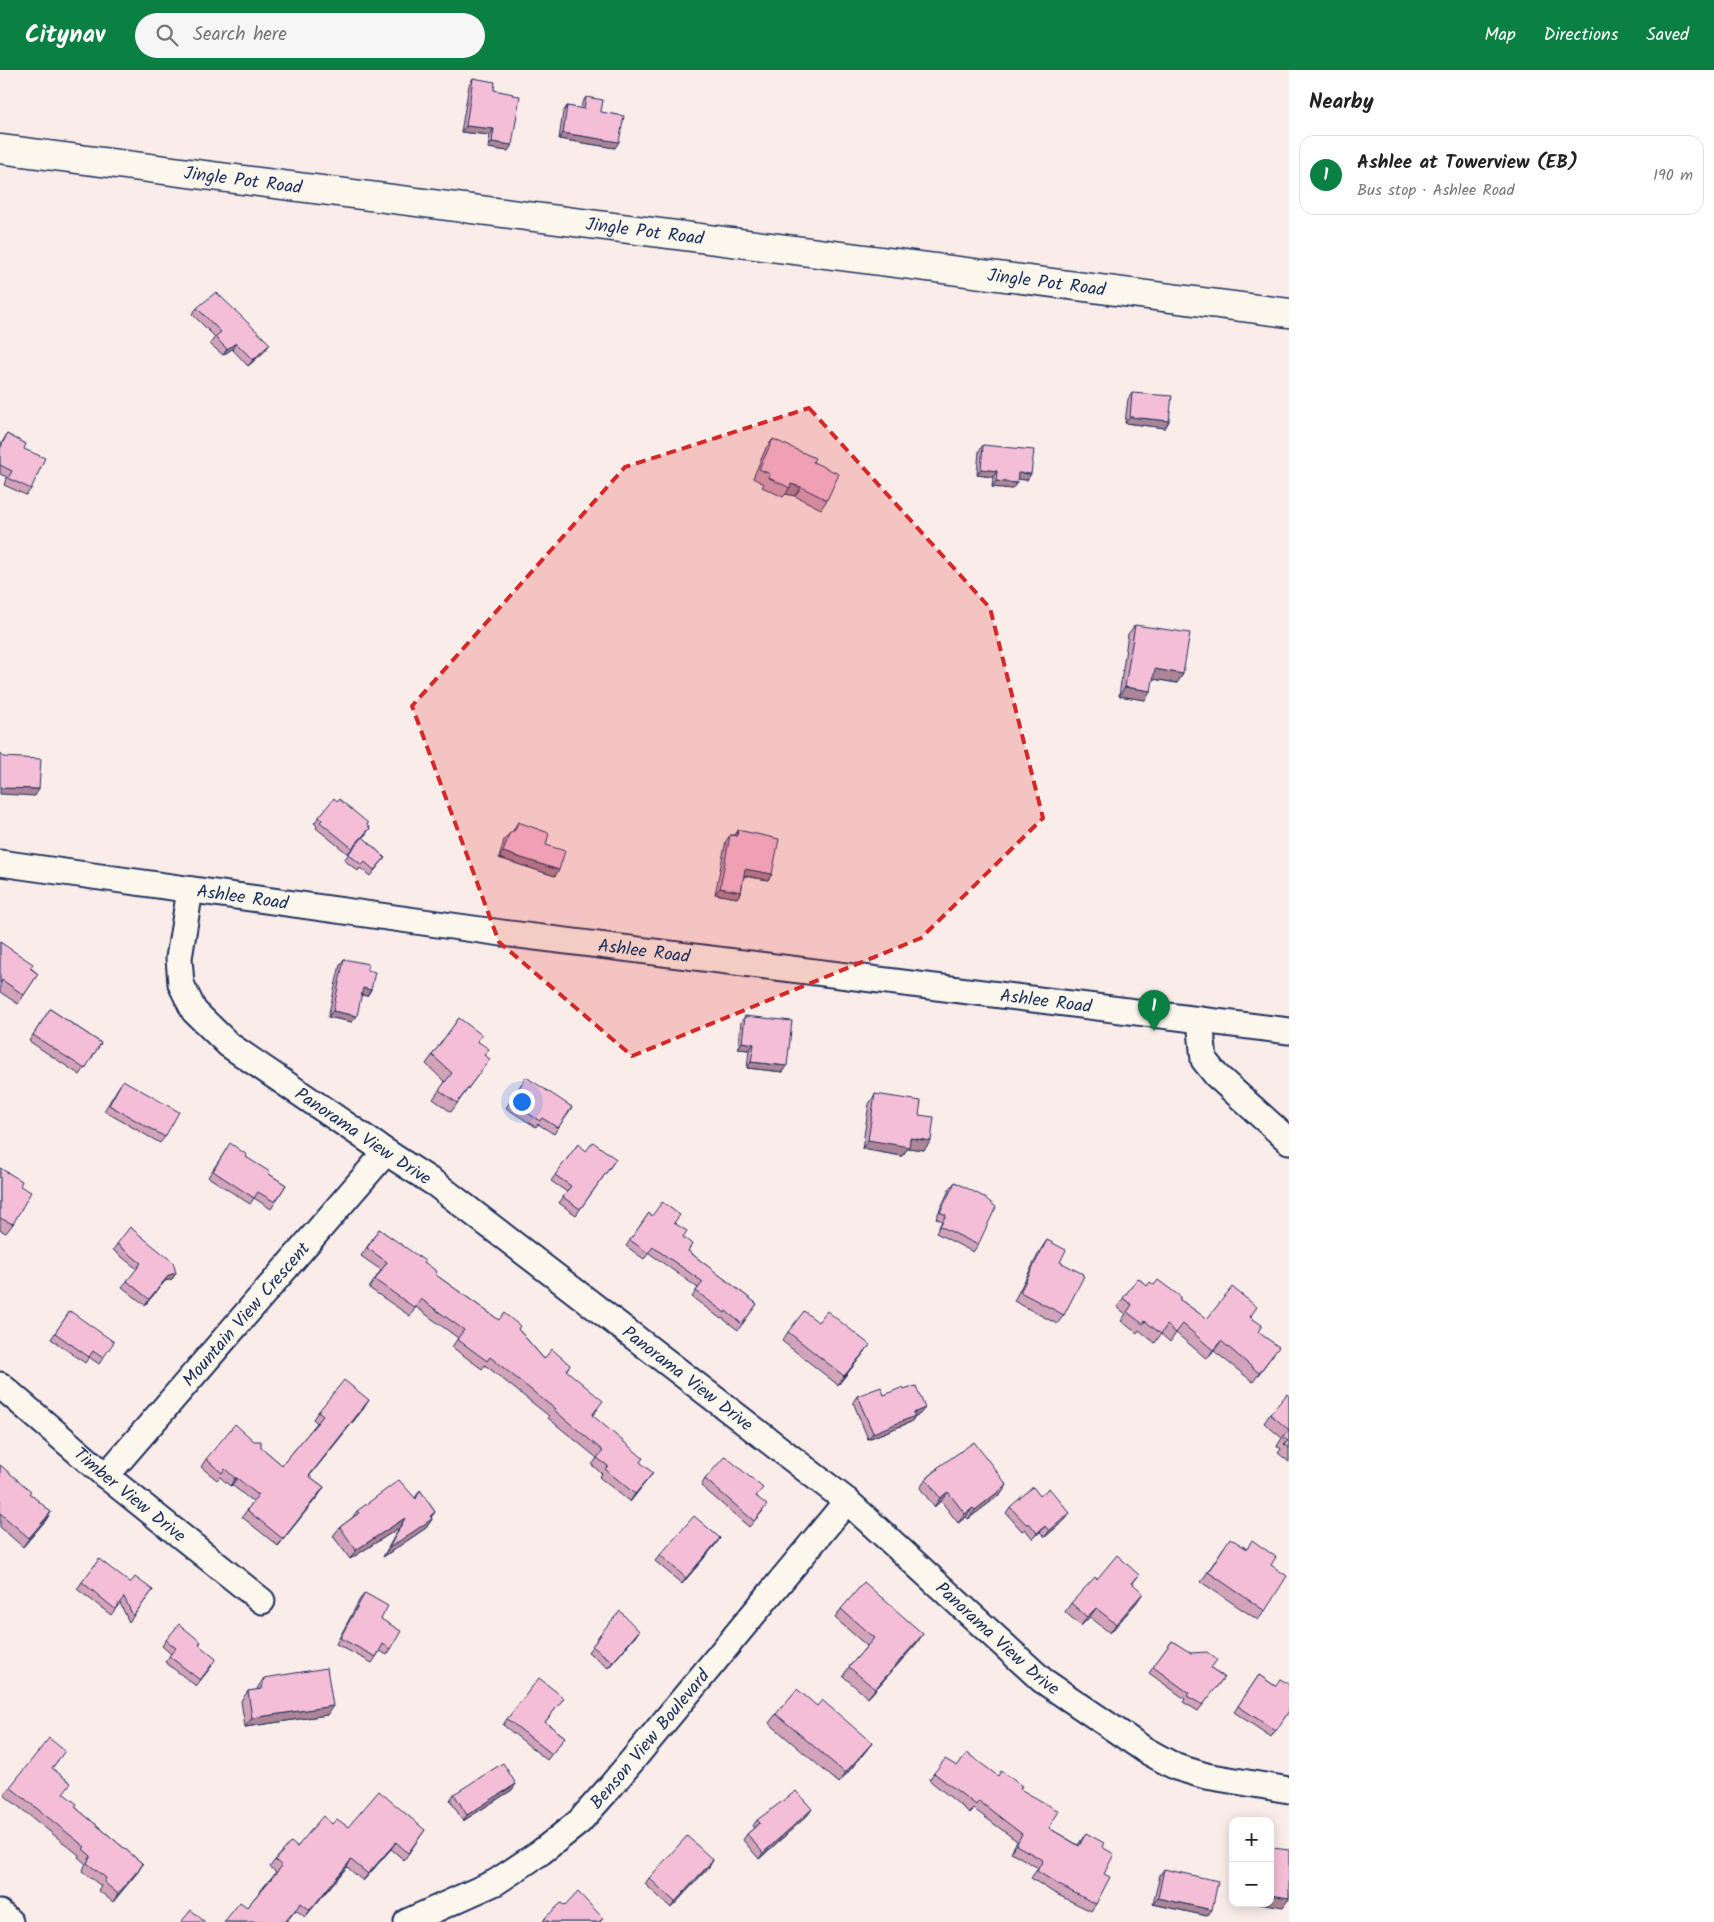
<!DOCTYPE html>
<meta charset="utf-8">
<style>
:root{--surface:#fff;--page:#f6f6f6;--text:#222;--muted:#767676;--line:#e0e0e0;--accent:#0b8043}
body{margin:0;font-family:Kalam,sans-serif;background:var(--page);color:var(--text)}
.controls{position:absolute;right:15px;bottom:15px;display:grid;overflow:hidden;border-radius:10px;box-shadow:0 2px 12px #0003}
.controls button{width:45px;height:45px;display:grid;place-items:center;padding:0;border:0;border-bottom:1px solid var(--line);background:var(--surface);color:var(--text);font:25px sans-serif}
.you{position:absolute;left:521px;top:1031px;width:18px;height:18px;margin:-12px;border:4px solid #fff;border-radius:50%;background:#1a73e8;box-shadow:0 0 0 8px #1a73e833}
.badge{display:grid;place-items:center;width:32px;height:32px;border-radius:50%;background:var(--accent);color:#fff;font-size:16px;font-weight:700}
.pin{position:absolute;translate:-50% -41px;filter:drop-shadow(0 1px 2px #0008)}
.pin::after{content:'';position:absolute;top:26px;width:18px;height:15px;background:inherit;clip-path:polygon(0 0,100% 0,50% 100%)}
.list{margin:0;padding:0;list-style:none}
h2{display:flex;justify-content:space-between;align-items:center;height:65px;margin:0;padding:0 20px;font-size:21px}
h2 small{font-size:16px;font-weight:400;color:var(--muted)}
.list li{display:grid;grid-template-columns:32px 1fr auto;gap:15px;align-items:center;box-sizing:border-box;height:80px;margin:0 10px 10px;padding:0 10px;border:1px solid var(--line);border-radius:15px}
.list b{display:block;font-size:19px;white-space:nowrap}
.list p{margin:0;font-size:16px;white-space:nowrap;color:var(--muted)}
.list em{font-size:16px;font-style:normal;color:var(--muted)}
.icon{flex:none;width:28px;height:28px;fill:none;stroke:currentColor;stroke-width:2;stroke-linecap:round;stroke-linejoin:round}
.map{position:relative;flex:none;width:1289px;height:1852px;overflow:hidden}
header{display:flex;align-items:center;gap:30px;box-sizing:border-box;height:70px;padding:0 25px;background:var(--accent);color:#fff}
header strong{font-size:24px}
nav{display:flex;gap:28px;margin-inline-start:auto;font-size:18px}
.search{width:350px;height:45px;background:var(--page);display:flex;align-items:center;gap:12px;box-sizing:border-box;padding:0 18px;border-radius:28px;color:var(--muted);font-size:19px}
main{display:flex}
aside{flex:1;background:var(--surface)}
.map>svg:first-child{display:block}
</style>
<header>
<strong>Citynav</strong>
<div class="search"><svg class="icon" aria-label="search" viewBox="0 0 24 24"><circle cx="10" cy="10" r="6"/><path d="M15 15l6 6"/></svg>Search here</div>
<nav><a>Map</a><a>Directions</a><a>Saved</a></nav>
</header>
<main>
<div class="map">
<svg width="1289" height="1852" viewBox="0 0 1289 1852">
<rect width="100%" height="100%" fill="#faece8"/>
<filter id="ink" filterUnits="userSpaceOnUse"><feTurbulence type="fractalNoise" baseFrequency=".02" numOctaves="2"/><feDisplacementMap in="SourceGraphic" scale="10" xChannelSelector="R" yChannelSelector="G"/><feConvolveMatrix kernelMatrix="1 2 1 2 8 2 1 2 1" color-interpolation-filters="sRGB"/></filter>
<g filter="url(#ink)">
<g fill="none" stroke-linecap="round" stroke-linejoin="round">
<g stroke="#1b2f5e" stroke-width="29">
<g id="street">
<path id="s1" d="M0,793L502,863L1289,961"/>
<path id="s2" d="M190,820L179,888L181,914L194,941L229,975L386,1082L437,1115L847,1431L1042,1610L1145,1680L1176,1697L1206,1706L1289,1720"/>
<path d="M1200,950L1204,990L1216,1005L1289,1071"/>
<path id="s3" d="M0,1315L106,1406L262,1531"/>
<path id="s4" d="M106,1406L386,1082"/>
<path d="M0,1843L10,1852"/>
<path id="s5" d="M407,1852L496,1812L541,1782L579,1752L611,1716L847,1431"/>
</g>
</g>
<g stroke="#1b2f5e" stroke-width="31">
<g id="secondary">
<path id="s6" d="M0,79L1289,243"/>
</g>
</g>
<use href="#street" stroke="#fbf7ec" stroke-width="25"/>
<use href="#secondary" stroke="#fbf7ec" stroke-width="28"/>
</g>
<path fill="#d3a3b9" stroke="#1b2f5e" d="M473,8L494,20L512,25L508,81L488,78L490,65L461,62L469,15Z
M586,27L601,42L615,78L559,69L563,42L567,36L581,39L582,33Z
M197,238L265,281L248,296L232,279L223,285L210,274L215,267L192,244Z
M1132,323L1169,351L1165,358L1125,353L1128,329Z
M7,364L24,379L31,419L26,425L4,415L7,407L0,404V376Z
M773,369L813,392L827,430L821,439L795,426L786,424L783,427L762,417L764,414L753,408L766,378Z
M983,375L1027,410L1017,409L1012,419L992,417L993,407L977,405L979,381Z
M1135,555L1183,604L1177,613L1153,609L1145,630L1119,626L1128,564Z
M319,747L367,755L366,764L363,767L385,788L370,806L360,798L358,801L344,790L357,773L348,784L316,758L317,756L314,753Z
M518,752L546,775L555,806L499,788L504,770L509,764L512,762L514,759Z
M738,760L772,804L768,810L744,806L741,822L737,828L715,824L726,771L730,765H735Z
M0,872L38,904L18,934L0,922Z
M344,889L367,900V926L361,925L352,952L328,947L340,895Z
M50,939L101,973L80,1005L29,971Z
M745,946L787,996L783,1002L747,998L749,980L738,979L741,952Z
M459,948L478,971L484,985L483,998L451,1042L433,1029L445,1012L426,994Z
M123,1010L165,1067L160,1073L104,1041Z
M522,1013L572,1037L554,1064L538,1054L536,1057L506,1038Z
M875,1024L919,1045L924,1080L908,1078L902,1086L862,1079L869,1034Z
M578,1074L586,1081L616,1089L576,1145L559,1133L567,1122L551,1111Z
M226,1080L246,1087L269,1104L286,1115L271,1139L254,1128L250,1134L208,1107Z
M0,1098L20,1116L13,1154L6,1163L0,1160Z
M955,1112L978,1175L973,1182L936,1163L942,1151L936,1148L950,1118Z
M649,1143L652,1146L675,1153L683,1167L688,1181L757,1234L738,1260L722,1248L721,1249L692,1227L698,1218L649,1183L644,1189L626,1176Z
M379,1159L424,1192L436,1205L499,1250L518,1259L544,1289L570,1295L566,1301L598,1339L592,1346L640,1393L653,1403L630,1432L599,1407L602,1404L592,1395L597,1388L548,1348L549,1346L485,1295L482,1299L452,1277L458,1268L416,1237L410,1246L369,1218L381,1200L361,1186Z
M1047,1170L1060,1192L1064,1245L1057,1254L1014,1231L1041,1179Z
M117,1174L176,1203L172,1209L165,1211L145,1235L122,1217L137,1199L113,1180Z
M1138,1208L1147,1216L1154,1215L1179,1229L1207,1249L1251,1247L1258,1262L1272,1286L1253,1312L1214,1281L1207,1289L1176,1263L1170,1272L1161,1264L1155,1273L1139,1260L1137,1263L1121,1251L1126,1244L1117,1237Z
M70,1241L103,1288L99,1294L89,1287L85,1293L51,1269Z
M818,1252L863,1284L838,1315L782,1271L788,1262Z
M904,1320L920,1344L915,1346L911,1352L868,1369L853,1332L857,1326L884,1325Z
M1289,1326V1392L1278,1383L1281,1379L1277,1376L1282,1368L1264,1353L1270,1344Z
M364,1338L309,1406L324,1417L278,1476L242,1447L253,1432L232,1415L230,1416L220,1407L217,1410L201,1397L206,1389L261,1377L282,1395L317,1353L313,1349L318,1342Z
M0,1395L29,1423L51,1442L46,1450L23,1477L0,1457Z
M937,1398L1001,1424L968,1449L966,1447L958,1453L941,1431L934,1437L920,1418L926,1409L933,1403Z
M705,1409L757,1426L763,1441L749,1457L701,1416Z
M420,1420L435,1442L431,1447L432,1449L426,1458L383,1487L399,1458L350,1489L333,1466L340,1457L352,1448L357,1441L415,1428Z
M1040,1426L1066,1449L1045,1467L1040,1462L1033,1469L1025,1459L1022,1461L1006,1443L1010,1437Z
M720,1468L716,1474L682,1514L655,1491L660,1485Z
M1224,1477L1271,1495L1265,1541L1258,1550L1201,1512Z
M1139,1505L1133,1513L1137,1532L1110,1563L1090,1547L1081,1556L1065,1542L1071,1533L1097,1509Z
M82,1512L130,1513L153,1520L129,1552L120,1533L111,1545L77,1519Z
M365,1523L381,1549L391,1579L387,1585L380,1581L372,1593L336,1574L360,1529Z
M841,1539L917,1573L868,1628L843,1606L849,1597L867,1576L835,1548Z
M639,1561L635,1567L608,1598L588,1582L596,1571V1570L600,1564Z
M166,1570L199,1575L212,1596L196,1616L165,1592L171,1584L162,1576Z
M1172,1571L1224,1607L1198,1641L1183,1632L1185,1629L1149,1603Z
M1259,1605L1275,1616L1289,1641L1271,1667L1234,1642Z
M264,1608L327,1645L245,1657L241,1631L248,1621L257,1620L258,1617Z
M564,1628L545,1652L565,1667L547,1690L503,1655L507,1649Z
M817,1636L872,1673L865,1682L839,1713L769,1653L776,1644Z
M59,1689L52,1698L63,1723L75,1737L143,1794L113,1832L98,1820L101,1816L82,1801L86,1794L78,1787L79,1785L4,1725L10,1717Z
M957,1696L998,1706L1020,1719L1049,1758L1078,1775L1086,1763L1102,1777L1104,1804L1096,1834L1091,1841L1054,1823L1031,1808L1038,1798L1011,1782L1017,1771L974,1739L970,1743L929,1710L934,1703Z
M512,1720L463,1751L450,1730L454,1724Z
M808,1745L759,1789L743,1770L747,1764L754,1758L753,1756L757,1750Z
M332,1754L348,1757L425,1760L404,1790L391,1779L363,1811L347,1797L305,1847L296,1840L286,1852H224L247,1837L276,1802L270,1797L275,1790Z
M713,1790L709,1797L671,1838L645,1814L649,1808Z
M1164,1799L1207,1846L1153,1834L1160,1805Z
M565,1836L603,1848L600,1852H543L545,1848Z"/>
<path fill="#ac8596" stroke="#1b2f5e" d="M466,56L494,59L490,65L461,62Z
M563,63L619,72L615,78L559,69Z
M492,72L512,75L508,81L488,78Z
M236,273L232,279L223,285L227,279Z
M270,274L265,281L248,296L253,290Z
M1130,347L1169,351L1165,358L1125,353Z
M981,399L997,401L993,407L977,405Z
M1018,403L1031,404L1027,410L1013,409Z
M996,411L1017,413L1012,419L992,417Z
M791,414L801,417L795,426L786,424Z
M1155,599L1183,604L1177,613L1148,608Z
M1125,617L1151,621L1145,630L1119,626Z
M0,718L39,719L35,726L0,724Z
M370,758L366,764L348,784L352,778Z
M503,782L559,800L555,806L499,788Z
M745,799L772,804L768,810L741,805Z
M720,818L741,822L737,828L715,824Z
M363,918L371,920L367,926L359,924Z
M333,941L357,946L352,952L328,947Z
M742,972L754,974L749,980L738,979Z
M751,992L787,996L783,1002L747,998Z
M910,1068L931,1071L924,1080L908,1078L902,1086L862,1079L868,1070Z
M176,1203L172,1209L165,1211L145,1235L169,1205Z
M1221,1271L1214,1281L1207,1289L1213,1280Z
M870,1275L863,1284L838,1315L844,1306Z
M369,1330L364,1338L304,1413L309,1406Z
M925,1338L920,1344L915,1346L911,1352L868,1369L873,1363L913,1343Z
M653,1403L647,1410L630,1432L635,1424Z
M235,1408H237L232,1415L230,1416Z
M1007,1415L1001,1424L968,1449L975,1440Z
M324,1417L319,1425L278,1476L283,1469Z
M948,1422L941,1431L934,1437L940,1428Z
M973,1438L966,1447L958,1453L965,1444Z
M51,1442L46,1450L23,1477L29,1468Z
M435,1442L429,1450L432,1449L426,1458L383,1487L389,1478Z
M1070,1443L1066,1449L1045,1467L1049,1461Z
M405,1448L399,1458L350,1489L356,1480Z
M1045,1456L1040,1462L1033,1469L1037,1463Z
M720,1468L716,1474L682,1514L686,1508Z
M1143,1523L1137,1532L1110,1563L1116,1554Z
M1096,1538L1090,1547L1081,1556L1087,1547Z
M639,1561L635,1567L608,1598L613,1592Z
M923,1564L917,1573L868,1628L875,1619Z
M333,1636L327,1645L245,1657L252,1648Z
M872,1673L865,1682L839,1713L845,1703Z
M516,1714L512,1720L463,1751L467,1745Z
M812,1739L808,1745L759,1789L763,1783Z
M396,1772L391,1779L363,1811L368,1804Z
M351,1790L347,1797L305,1847L310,1840Z
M713,1790L709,1797L671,1838L675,1832Z
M143,1794L138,1802L113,1832L118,1824Z
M1289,1822V1830H1288L1283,1837L1259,1833H1270V1825Z
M1158,1828L1212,1840L1207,1846L1153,1834Z"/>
<path fill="#f5bed7" stroke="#1b2f5e" d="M473,8L495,12L494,20L513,24L512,25L520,26L512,75L492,72L494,59L466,56Z
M586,27L603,30L601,42L624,46L619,72L563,63L567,36L584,39Z
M216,222L270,274L253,290L236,273L227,279L215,267L221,262L197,238Z
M1132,323L1172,326L1169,351L1130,347Z
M7,364L26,374L24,379L45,388L31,419L8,408L12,401L0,395V379Z
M773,369L815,388L813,392L839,404L827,430L801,417L791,414L790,418L769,408L770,404L759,399Z
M983,375L1034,380L1031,404L1018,403L1017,413L996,411L997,401L981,399Z
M1135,555L1190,563L1183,604L1155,599L1151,621L1125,617Z
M0,683L3,687L41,689L39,719L0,718Z
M334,728L337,731L339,729L368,753L367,755L370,758L352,778L320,752L322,750L319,747Z
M518,752L549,763L546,775L565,781L559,800L503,782L509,764L515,760Z
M738,760L779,769L772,804L745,799L741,822L720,818L730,765L737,766Z
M363,767L385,788L374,800L365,792L362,795L348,784Z
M0,872L33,894L30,898L38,904L24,925L2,910L1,913L0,912Z
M344,889L368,894L367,900L375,902L371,920L363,918L357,946L333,941Z
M50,939L101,973L85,999L33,965Z
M745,946L792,951L787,996L751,992L754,974L742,972Z
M459,948L482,965L477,971L489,979L484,985L490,989L457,1033L439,1020L452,1003L432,985Z
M526,1007L572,1037L558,1058L542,1048L540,1051L510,1032Z
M123,1010L179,1042L165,1067L109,1035Z
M875,1024L921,1031L919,1045L934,1047L931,1071L910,1068L909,1077L868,1070Z
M593,1072L616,1089L580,1139L563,1127L571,1116L555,1105L578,1074L586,1081Z
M230,1073L247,1085L246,1087L270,1102L269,1104L286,1115L275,1132L258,1122L254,1128L213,1101Z
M0,1098L22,1111L20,1116L31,1122L13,1154L0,1148Z
M955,1112L984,1127L996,1137L978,1175L940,1156L946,1145L940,1142Z
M662,1132L680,1145L674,1153L687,1161L683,1167L692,1174L688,1181L757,1234L742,1254L726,1241L725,1243L696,1221L703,1212L653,1177L648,1183L630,1170L649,1143L652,1146Z
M130,1157L173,1192L176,1203L169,1205L149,1229L127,1211L141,1193L117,1174Z
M379,1159L425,1191L424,1192L435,1200L436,1205L499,1250L504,1243L520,1256L518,1259L544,1289L552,1279L570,1295L566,1300L603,1331L592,1345L643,1388L640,1392L653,1403L635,1424L605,1399L608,1396L597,1388L603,1381L554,1340L555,1339L490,1287L487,1291L457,1269L464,1260L421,1229L415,1238L375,1210L387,1192L367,1178Z
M1047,1170L1066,1180L1060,1192L1083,1204L1082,1205L1084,1206L1064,1245L1020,1222Z
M1138,1208L1147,1216L1150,1212L1154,1215L1158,1210L1181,1227L1179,1229L1207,1249L1232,1217L1257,1237L1250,1247L1262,1255L1258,1262L1279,1277L1259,1303L1221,1271L1213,1280L1183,1254L1176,1263L1167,1255L1161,1264L1145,1251L1143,1254L1127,1242L1132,1235L1123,1228Z
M70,1241L114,1272L103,1288L93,1281L89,1287L55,1263Z
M804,1241L818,1252L827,1241L870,1275L844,1306L788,1262Z
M344,1310L369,1330L309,1406L324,1417L283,1469L247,1440L258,1425L237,1408H235L225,1399L222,1403L206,1389L235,1354L254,1371H261V1377L282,1395L323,1346L318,1342Z
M916,1316L925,1338L913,1343L915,1346L873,1363L857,1326L881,1317L884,1325L903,1317L904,1320Z
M1287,1324L1289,1326V1360L1270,1344Z
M1289,1360V1378L1284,1374L1288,1371L1283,1367Z
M974,1372L1007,1415L975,1440L973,1438L965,1444L948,1422L940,1428L926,1409L938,1399L937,1398Z
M725,1386L763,1418L756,1426L767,1435L754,1451L705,1409Z
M0,1395L31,1421L29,1423L51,1442L29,1468L0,1443Z
M399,1410L416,1429L420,1420L435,1442L430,1446L432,1449L389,1478L405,1448L356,1480L340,1457L359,1443L357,1441Z
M1033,1417L1040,1426L1049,1418L1070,1443L1049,1461L1045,1456L1037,1463L1029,1453L1027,1455L1010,1437Z
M694,1446L720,1468L686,1508L660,1485Z
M1230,1468L1247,1479L1252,1470L1276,1487L1271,1495L1287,1506L1265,1541L1208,1502Z
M1117,1485L1139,1505L1132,1513L1143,1523L1116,1554L1096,1538L1087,1547L1071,1533L1095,1507L1097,1509Z
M99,1489L130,1513L135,1507L153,1520L133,1546L124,1527L115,1539L82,1512Z
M864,1512L923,1564L875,1619L849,1597L874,1568L841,1539Z
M365,1523L388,1536L381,1549L401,1561L391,1579L383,1574L376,1587L340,1568Z
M620,1541L639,1561L613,1592L592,1576L601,1565L600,1564Z
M179,1554L201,1572L199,1575L216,1589L200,1610L169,1586L176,1578L166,1570Z
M1172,1571L1191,1583L1207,1582L1217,1590L1211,1598L1224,1607L1203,1635L1187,1626L1189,1623L1153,1597Z
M327,1598L333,1636L252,1648L248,1621L262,1619L264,1608Z
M1259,1605L1275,1616L1280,1609L1289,1614V1641L1276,1661L1238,1636Z
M539,1608L564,1628L545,1652L565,1667L552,1684L507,1649Z
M797,1619L817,1636L822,1630L872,1673L845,1703L776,1644Z
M49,1668L65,1681L52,1698L71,1713L63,1723L77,1734L75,1737L143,1794L118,1824L104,1812L106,1808L87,1793L91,1786L83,1779L85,1777L10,1717Z
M967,1683L998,1706L1001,1701L1022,1716L1020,1719L1059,1741L1049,1758L1079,1776L1086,1763L1104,1773L1102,1777L1114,1784L1104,1804L1110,1807L1096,1834L1059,1815L1037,1801L1043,1790L1016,1775L1022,1764L979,1731L976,1735L934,1703L945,1689L957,1696Z
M503,1693L516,1714L467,1745L454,1724Z
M379,1721L425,1760L408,1783L396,1772L368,1804L351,1790L310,1840L301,1833L285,1852H224L240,1832L247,1837L282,1796L275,1790L291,1772L297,1777L323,1746L332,1754L337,1749L348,1757Z
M796,1721L812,1739L763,1783L747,1764L760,1753L757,1750Z
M687,1766L713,1790L675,1832L649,1808Z
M1272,1778L1289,1780V1828L1270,1825V1790Z
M1164,1799L1218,1811L1212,1840L1158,1828Z
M578,1822L603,1848L599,1852H549L545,1848L561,1833L565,1836Z
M191,1840L205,1852H181Z"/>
</g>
<path fill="#d62828" fill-opacity="0.2" stroke="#d62828" stroke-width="4" stroke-dasharray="10 6" stroke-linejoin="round" d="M809,338L990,538L1043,748L921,868L632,986L499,872L412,636L625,397Z"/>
<g text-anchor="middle" stroke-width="4" stroke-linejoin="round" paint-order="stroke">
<g font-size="18" fill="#1b2f5e" stroke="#fbf7ec">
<text dy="6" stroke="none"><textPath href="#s6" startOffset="245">Jingle Pot Road</textPath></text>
<text dy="6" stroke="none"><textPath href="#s6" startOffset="650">Jingle Pot Road</textPath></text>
<text dy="6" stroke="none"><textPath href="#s6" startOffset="1055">Jingle Pot Road</textPath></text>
<text dy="6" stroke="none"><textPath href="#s1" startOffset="245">Ashlee Road</textPath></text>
<text dy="6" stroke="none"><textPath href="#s1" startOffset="650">Ashlee Road</textPath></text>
<text dy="6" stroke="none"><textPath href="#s1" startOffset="1055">Ashlee Road</textPath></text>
<text dy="6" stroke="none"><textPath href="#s2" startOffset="336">Panorama View Drive</textPath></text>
<text dy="6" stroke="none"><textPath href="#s4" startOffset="214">Mountain View Crescent</textPath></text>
<text dy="6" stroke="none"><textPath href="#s2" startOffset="741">Panorama View Drive</textPath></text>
<text dy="6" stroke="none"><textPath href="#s3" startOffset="170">Timber View Drive</textPath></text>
<text dy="6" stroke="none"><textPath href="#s2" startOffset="1146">Panorama View Drive</textPath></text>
<text dy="6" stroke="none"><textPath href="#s5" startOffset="309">Benson View Boulevard</textPath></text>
</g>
</g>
</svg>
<div class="controls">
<button>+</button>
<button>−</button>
</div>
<div class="you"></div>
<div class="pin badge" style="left:1154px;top:961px">1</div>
</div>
<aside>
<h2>Nearby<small></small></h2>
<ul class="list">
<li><span class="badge">1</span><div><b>Ashlee at Towerview (EB)</b><p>Bus stop · Ashlee Road</p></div><em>190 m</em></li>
</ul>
</aside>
</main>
